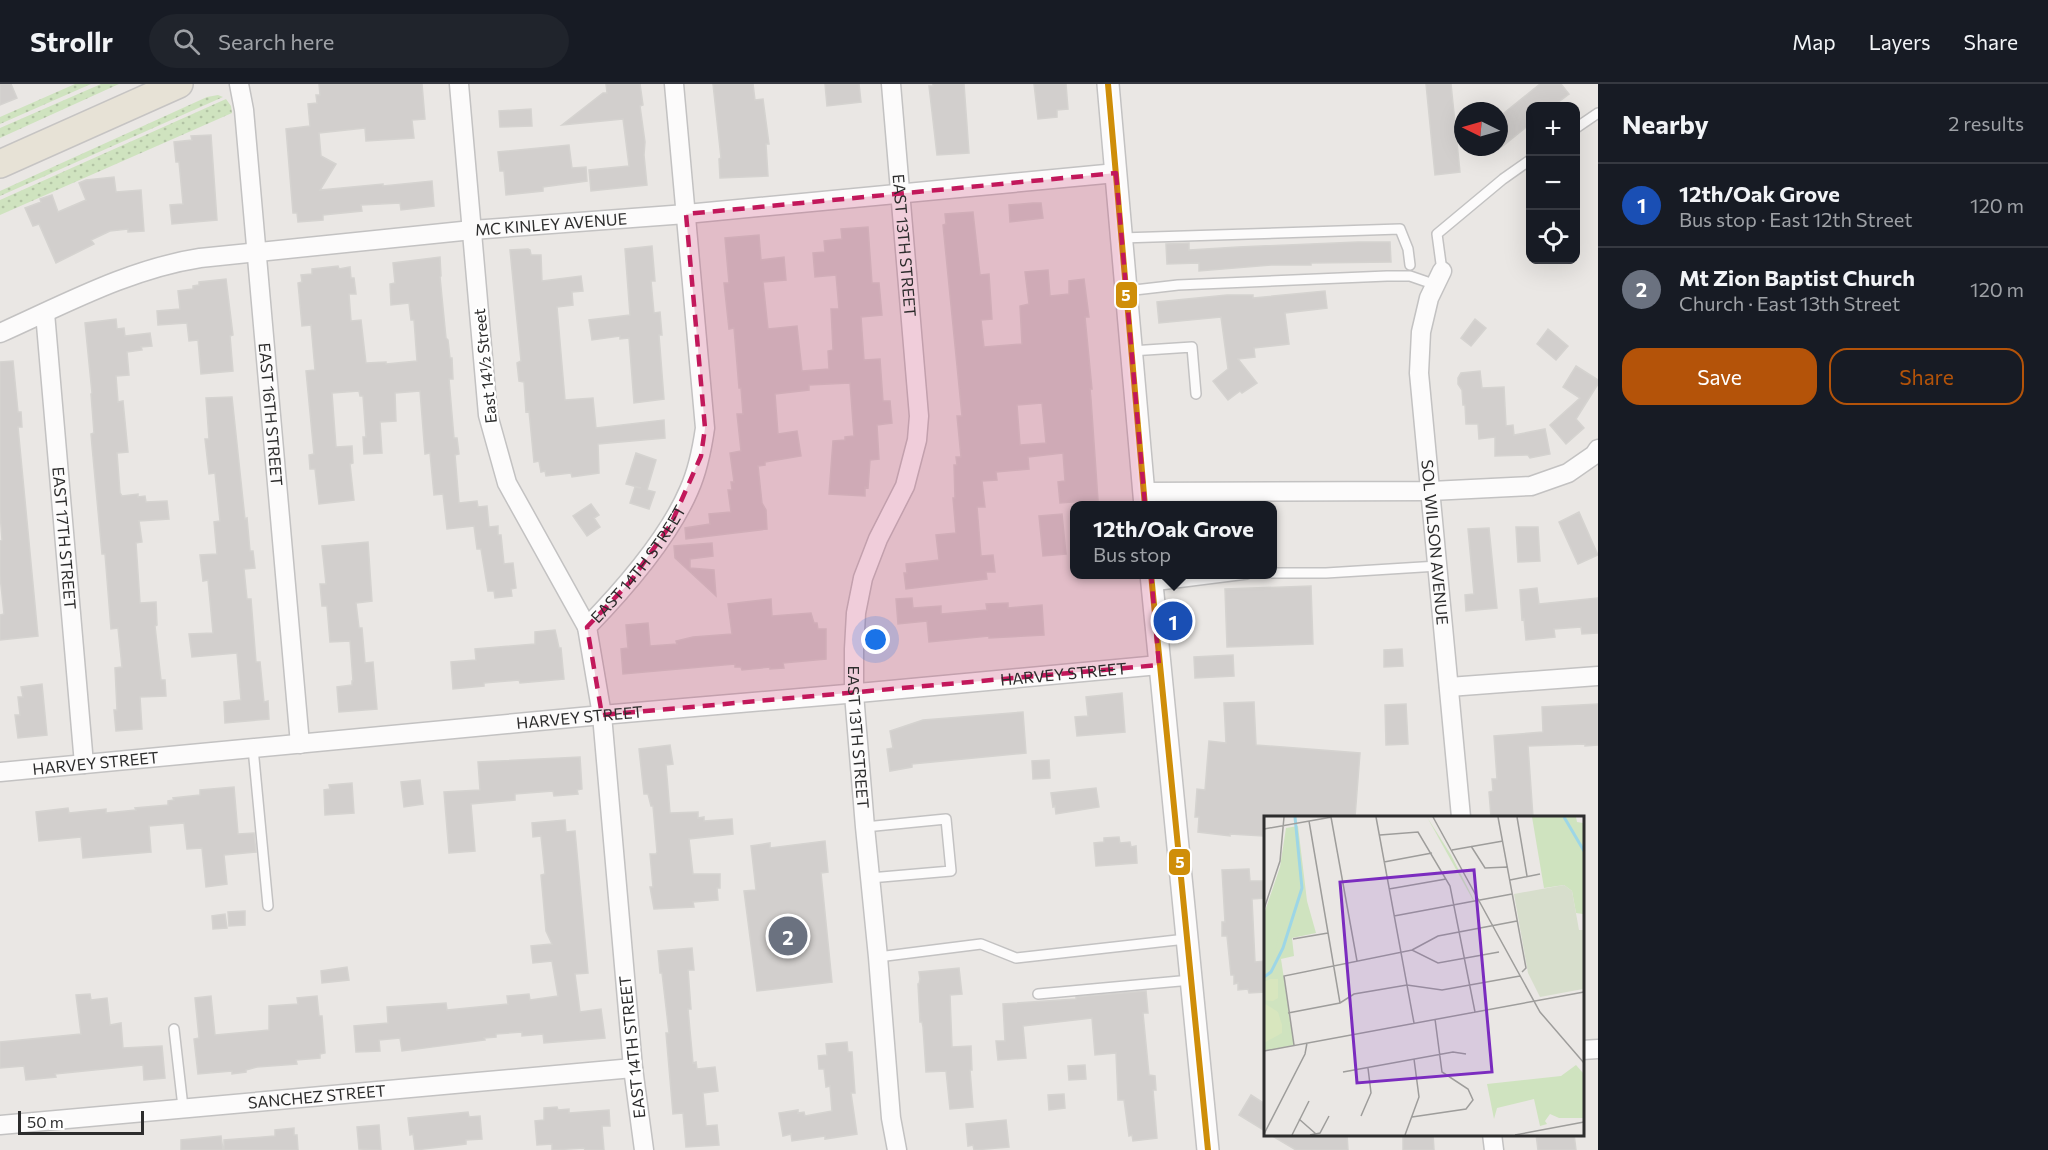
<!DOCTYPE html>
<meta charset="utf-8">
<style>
:root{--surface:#171b24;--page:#20242c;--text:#f1f3f6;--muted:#9ea1a6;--line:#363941;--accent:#b45309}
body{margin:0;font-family:Commissioner,sans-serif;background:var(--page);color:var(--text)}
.controls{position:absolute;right:18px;top:18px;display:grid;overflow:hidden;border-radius:12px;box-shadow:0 6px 24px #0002}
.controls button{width:54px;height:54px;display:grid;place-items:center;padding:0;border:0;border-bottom:2px solid var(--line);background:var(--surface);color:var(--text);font:30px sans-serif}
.compass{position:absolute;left:1454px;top:18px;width:54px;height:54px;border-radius:50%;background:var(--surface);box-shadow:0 6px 24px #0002;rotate:275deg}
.scale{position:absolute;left:18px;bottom:15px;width:126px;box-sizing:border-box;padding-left:6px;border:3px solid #2d2d2d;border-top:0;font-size:16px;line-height:21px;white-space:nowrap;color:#2d2d2d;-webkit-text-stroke:4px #fff;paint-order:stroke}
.you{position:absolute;left:876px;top:556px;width:21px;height:21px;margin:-15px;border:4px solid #fff;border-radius:50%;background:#1a73e8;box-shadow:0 0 0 9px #1a73e833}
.badge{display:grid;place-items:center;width:39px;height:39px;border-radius:50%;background:var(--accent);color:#fff;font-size:20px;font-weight:700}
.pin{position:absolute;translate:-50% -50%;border:3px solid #fff;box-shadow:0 2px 6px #0006}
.popup{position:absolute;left:1070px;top:417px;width:207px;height:78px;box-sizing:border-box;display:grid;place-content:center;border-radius:12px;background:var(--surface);filter:drop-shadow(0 2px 4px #0005);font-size:20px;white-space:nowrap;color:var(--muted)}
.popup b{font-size:22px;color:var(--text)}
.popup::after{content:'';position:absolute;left:50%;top:100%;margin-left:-12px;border:12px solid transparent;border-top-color:var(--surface)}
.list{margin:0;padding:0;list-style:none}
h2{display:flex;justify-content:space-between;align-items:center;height:78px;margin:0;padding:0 24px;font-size:26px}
h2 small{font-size:20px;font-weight:400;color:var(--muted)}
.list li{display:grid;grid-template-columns:39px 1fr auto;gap:18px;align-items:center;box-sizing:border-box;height:84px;padding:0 24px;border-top:2px solid var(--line)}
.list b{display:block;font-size:22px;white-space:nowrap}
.list p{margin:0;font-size:20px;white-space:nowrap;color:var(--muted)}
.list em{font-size:20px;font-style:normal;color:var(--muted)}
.actions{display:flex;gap:12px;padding:18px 24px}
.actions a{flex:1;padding:14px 0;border:2px solid var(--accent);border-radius:18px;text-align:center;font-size:21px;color:var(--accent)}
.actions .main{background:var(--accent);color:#fff}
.icon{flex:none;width:33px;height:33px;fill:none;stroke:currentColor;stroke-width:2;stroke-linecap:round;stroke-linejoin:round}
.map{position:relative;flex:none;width:1598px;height:1066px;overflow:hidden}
header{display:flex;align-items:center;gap:36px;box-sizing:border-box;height:84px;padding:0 30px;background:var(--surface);border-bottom:2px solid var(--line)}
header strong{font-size:28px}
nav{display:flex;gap:33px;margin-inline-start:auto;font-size:21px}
.search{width:420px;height:54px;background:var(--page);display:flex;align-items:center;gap:15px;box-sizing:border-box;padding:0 21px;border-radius:33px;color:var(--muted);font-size:22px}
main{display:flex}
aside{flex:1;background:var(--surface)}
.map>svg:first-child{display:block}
</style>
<header>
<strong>Strollr</strong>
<div class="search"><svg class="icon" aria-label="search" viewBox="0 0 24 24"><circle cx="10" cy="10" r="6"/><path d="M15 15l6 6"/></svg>Search here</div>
<nav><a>Map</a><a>Layers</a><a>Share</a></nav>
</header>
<main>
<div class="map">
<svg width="1598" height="1066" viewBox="0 0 1598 1066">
<defs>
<pattern id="grass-dots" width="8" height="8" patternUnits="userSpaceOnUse" patternTransform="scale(1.5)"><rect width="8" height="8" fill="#cfe3bf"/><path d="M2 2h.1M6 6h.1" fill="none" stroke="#b2c3a4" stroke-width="1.8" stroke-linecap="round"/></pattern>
</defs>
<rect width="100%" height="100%" fill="#eae7e4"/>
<path fill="url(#grass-dots)" d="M75,0H91L0,40V33Z
M101,0H119L0,54V44Z
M218,11L223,13L0,112V107L207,13Z
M226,15L231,22L232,29L0,131V116Z"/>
<path fill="#d2cfcd" stroke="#d5d3d0" stroke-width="1.5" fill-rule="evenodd" d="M0,0H11L17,14L0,21Z
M319,0H422L425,35L412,36L414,54L366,57L365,44L319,49L321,72L336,80L320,106L383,100V102L432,97L434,122L401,126L400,119L361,121L362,127L323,131V136L298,138L297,129H293L286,45L310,42L308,20L317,19L316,11H320Z
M606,0H640L643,21L640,22L645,58L644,71L647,101L591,107L589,86L629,82L623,35L562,41L603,9H607Z
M713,0H753L755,16L763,15L769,60H766L768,92L720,94L719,75L721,74Z
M825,0H859L861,18L827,22Z
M933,0H964L969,69L937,71L929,2H933Z
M1034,0H1066L1068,25L1057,26V33L1038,35Z
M1426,0H1451L1460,88L1435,91Z
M1540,0H1561L1569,10L1553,22H1530V40L1499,65V33Z
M531,25L532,42L500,43L499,27Z
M211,51L217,136L172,140L170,121L183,120L179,78H176L174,58L192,56L191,52Z
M569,61L572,84L586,83L587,97L543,103V107L506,111L504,87H500L498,68Z
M114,93L116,108L141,106L144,147L128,148V145L110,147L91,156L94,160L56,179L39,140L33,142L25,124L41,118L40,115L52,111L58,128L86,116L79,99L86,96Z
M1033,119H1041L1043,134L1010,138L1009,121Z
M973,128L980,191L989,190L992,235L981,236L984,263L1022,260L1020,222L1029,220L1025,188L1048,186L1050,212L1069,210V197L1084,195L1089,233H1085L1092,305H1090L1091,315L1098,416L1060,419L1058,398L1065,397L1063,369L1028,373L1029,385L996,388L997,396L982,397L985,423H977L981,472L993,471L995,488H986L987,495L906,505L904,489H907L906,480L939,476L936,451L956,449L953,414H955L954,381H957L956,373H961L957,332H962L943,141L946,140L945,130ZM1042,319L1046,359L1020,361L1017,321Z
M868,143L872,199H879L882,231L861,233L864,276L880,275L883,317H890L892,339L877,341L879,375L870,376L868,404L865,403V412L829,410L833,357L845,356V353L854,352L850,299L809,301V306L775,310L778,350L797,347L801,372L765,378V381L758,382L762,419L766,426L767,445L686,455L685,444L710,440L709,430L731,428L728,406H732L731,398H734L730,369L741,367L737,330H743L741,304H739L734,244L729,245L724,199H729L725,154L759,151L761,176L784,173L786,196L763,198L768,245L797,242L802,287L829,285L828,267L833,266L831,225H839L836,191L815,193L813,169L825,168L824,157L842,155L841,145Z
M1358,158H1390L1391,178L1311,179V181H1271L1199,187V179L1167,180L1166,160L1189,159V166L1238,163Z
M652,162L655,197H651L654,229L660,228L662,251H659L664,315L634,319L629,254L620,255V252L592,256L589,236L630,231L625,165Z
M528,165L530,166L531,171H541L542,197L581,192L583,207L572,208L573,221L557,223L565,316L593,314L596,344L664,336L665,354L598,360L599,389L572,393L571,389L546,392L545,387L541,388L539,377L534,378L529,327L526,328L524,298L519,297L517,279L521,277L510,166Z
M440,173L441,192L440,193L446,254L448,256L450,274H452L453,295H449L454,354H457L459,370L455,371L459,419L477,417L478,423L487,422L489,443L498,442V451H501L504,480L513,479L516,504L511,505L512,512L495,514L494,507H488L481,465H477L474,442L447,445L443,410L434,411L430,369L425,370L420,307L395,309L396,337L380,338L382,369L364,370L363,353H366L363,312H360L359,307L332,309L336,363L352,362L353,379L350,380L354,416L319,420L315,385H310L309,371L314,370L306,287L315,286L311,241L302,242L298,199L302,198L301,191L312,190V185L338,182L339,185L350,183L351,194H354L356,210H349L351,237L361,236L366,279L386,278V280L417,277L414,236H411L409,219L391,221L390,200L395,199L393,179Z
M226,195L233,251L230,252L233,287L201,290L198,256L189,257L187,239L158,241L157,227L180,225L178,207L193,205V202L199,201V198Z
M1325,207L1327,224L1285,229L1289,260L1254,264L1255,273L1238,275L1257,299L1242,309L1240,307L1228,316L1213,297L1228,285L1221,233L1159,239L1157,218L1227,211H1253V214Z
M116,235L117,245L124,244L125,252L150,249L152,262L141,263L142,266L127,268L129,291L116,292L118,318L123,317L128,368L117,369L120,409L122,412L138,410V413L145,412L146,418L167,417L169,435L139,437L142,458L136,459L140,519L156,518L157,541L155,542L161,596H165L166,612L140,613L142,645L116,647L114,626H117L115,584L122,583L118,544L111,545L105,470H102L92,362L91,350L94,349L91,310L92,309L85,239Z
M1475,235L1486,244L1471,262L1461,254Z
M1548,245L1568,262L1556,276L1537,260Z
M13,277L18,328H21L22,343H18L38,552L0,556V531L4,530L0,492V457L2,456L0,428V278Z
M1576,282L1598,296V300L1576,335L1584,344L1566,360L1550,341L1580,314L1563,303Z
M1480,287L1482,304L1504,303L1506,342L1513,341L1514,351L1545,345L1550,370L1530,374L1528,371L1495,372V353L1479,355L1478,340H1466L1465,321H1463L1462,306L1458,300V294L1461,289Z
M232,313L245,435L247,434L250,467H253L255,484L244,485L247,515H251L256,578H260L264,618L268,617L269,635L225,639L224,618L241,616L237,569L192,573L189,550L213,549L208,496L203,497L200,471L217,470L214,438L220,437L215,389L209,390L205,355H209L206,314Z
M636,369L656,376L647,406L655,408L649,425L630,419L635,403L641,404L626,400Z
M591,420L599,431L594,434L600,443L587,452L573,432Z
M1579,428L1598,471L1578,480L1559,438Z
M1062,430L1066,470L1043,472L1039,432Z
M1516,443H1538L1540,477L1518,478Z
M1489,444L1497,524L1466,527L1465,511L1474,510L1468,445Z
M368,458L372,517L356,519L359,544H362L365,579L373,578L377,625L339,628L337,603L352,601V597H353L350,557L330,558L327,522H322L320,500H326L322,462Z
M712,459L713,472L690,475V484L714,486L716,512L675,474L674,462Z
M1311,502L1313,560L1227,563L1225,505Z
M1537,504L1539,520L1598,514V549L1582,550L1581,543L1554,545L1555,553L1526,556L1524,535L1522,536L1520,506Z
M912,514L913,524L941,522V530L987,526L986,520L1008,519V524L1042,521L1044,551L989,554V552L929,558L927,537L898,540L896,515Z
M771,515L772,532L811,529L814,539H817L818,545H826V575L783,579L784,584L770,585V583L742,586L741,583H735V580L623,590L621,565L628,564L626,541L648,539L650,562L677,560L676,557L693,553L732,550L728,520Z
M555,546L559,564H561L564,595L520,599L519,596L484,599V602L453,605L451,578L476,576L475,565L535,560V548Z
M1402,565L1403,582L1384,583V566Z
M1233,571L1234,592L1195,594L1194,573Z
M42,600L47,651L18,654L15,631H20L18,613H23L21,603Z
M1122,609L1125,648L1077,652L1075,633L1088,632L1086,613Z
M1254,618L1256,661L1360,669L1355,733H1265V748H1263V752L1230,750V752L1198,748L1199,733H1195L1197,705L1205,706L1209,657L1226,659L1224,619Z
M1406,620L1408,660L1386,661L1385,621Z
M1598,620V661L1585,662V660L1528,662L1533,733H1491L1489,708L1493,707L1492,695H1497L1494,652L1543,648L1542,623Z
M1023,628L1026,669L912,680V683L890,687L887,665L893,664L890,647L923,636Z
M670,661L673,680L666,681L670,729L698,728V734L704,733V737L732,735L733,750L689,755L693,790H720V804H717L718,816L693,818L694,823L654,825L650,803H653L650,770H656L657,768L653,722H651L648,710H644L639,665Z
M580,673L582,705L577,706L578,710L554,712L553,707L515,710V716L471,720L475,767L449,769L444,708L480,706L478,678Z
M1049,676L1050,694L1033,695L1032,677Z
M420,696L423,720L404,723L401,698Z
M352,699L354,729L325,731L324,706L330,705L329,701Z
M234,703L238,750L254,749L256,768L224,771L227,800L206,803L202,764L187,765L184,739L149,742L151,768L83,774L81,753L39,757L36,728L68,724L69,729L106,725V729L136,726L135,724L168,721V717L174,716L173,714L200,711V706Z
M1096,704L1099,723L1056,730L1055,722L1053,723L1051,709Z
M565,736L566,748L575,747L588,889L575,890L580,928L601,925L605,954L544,959L543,950L522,952V948L496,950V953L484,954L485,956L402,967L400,954L379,956L380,967L356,968L354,942L388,939L387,923L446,919L447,926L508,920L507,912L529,910L530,916L558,912L552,877L533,879L531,862L552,860L546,847L541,791L545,790L541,752L533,753L532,739Z
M1119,753L1120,759L1130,758L1131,763L1136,762L1137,779L1096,782L1094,759L1104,758V754Z
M825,757L828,788L821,789L832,898L757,907L744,807L756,806L751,762L770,759V764Z
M1249,785L1250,797H1265V814L1252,815L1255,878L1265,877V908L1249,909L1248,905L1238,906V899L1234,900V891H1231L1227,852H1222V838H1225L1222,786Z
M245,827V841L229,842L228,828Z
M225,830L227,844L213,845L212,832Z
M692,864L694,886H688L691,925H688L693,979L696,978L697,985L715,983L718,1007L703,1009L706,1042L717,1041L719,1061L686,1063L683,1029L673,1030L666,949H669L662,889H660L658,867Z
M347,883L349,896L322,899L321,887Z
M959,884L962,910L950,911L952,963L971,962L972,986H970L973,1023L950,1025L946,987L926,988L923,943L922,938H920L918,900H919L920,895L919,888Z
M1146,907L1148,929H1143L1149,991L1155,992L1156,1006H1153L1157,1054L1133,1057L1132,1051L1129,1052L1124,1016H1118L1116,969L1095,971L1092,934L1023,942L1026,974L998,976L996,957H1005L1003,920L1076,915V913Z
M90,910L91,916L107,914L110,941L121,939L123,964L162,962L165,994L144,996L143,981L55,990L56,993L26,996L24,982L0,984V958L81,950L76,911Z
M211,912L215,951L269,946V922L298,920L297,914L317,912L319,932H322L325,969L320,970V974L296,976L297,980L257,983L246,986V988L232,990V987L198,990L194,955L199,954L195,914Z
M847,958L848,968H852L855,1009H851L857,1050L825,1055V1052L792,1057L791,1050L783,1052L779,1029L798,1026V1029L804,1028L805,1032L832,1027L830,1002L826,1003L824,985H819L818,972L827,971L826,960Z
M1085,981L1086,995L1069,996L1068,982Z
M1064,1010L1065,1024L1049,1026L1048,1011Z
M1251,1011L1265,1020V1047L1239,1031Z
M557,1023L558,1026L569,1025V1029L609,1026L610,1042H602L604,1066H585L584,1064L552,1066V1060L537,1061L535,1037L544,1036V1024Z
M468,1028L469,1033L480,1032L482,1055L466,1056V1060L415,1066L413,1050L410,1051L408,1034Z
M1006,1036L1009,1063L974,1066L973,1061L968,1062L966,1040Z
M379,1041L381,1066L359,1065L357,1043Z
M294,1044V1051H297L298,1066H224V1056L275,1052V1046Z
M1269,1050H1347L1348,1066H1296Z
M1403,1050H1433L1434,1066H1403Z
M1536,1050H1574L1576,1066H1538Z
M221,1052L223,1066H181V1056Z"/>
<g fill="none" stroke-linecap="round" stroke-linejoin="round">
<g stroke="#c3c2c2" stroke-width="12">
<path id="service" d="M1576,44L1598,29
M1121,154L1400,145L1408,165L1410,181
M1442,187L1437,150L1503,95L1530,76
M1126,207L1178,201L1387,192H1410L1436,201
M1131,267L1192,263L1196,310
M1272,489H1326L1438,482
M1152,502L1247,490
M253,664L268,822
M865,743L946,735L951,787L870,794
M878,873L981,860L1016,874L1186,855
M1038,910L1191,896
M174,945L183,1023"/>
</g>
<g stroke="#c3c2c2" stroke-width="21">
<g id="minor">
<path id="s1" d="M239,0L244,26L300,660"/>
<path d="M459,0L488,331L507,399L587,543"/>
<path id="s2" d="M891,0L919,332L917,356L905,402L878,455L863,494L856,529L854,565V610L865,743L878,873L891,1034L897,1066"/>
<path id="s3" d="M1442,187L1429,214L1421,248L1419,289L1461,733"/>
<path id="s4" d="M45,229L84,680"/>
<path id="s5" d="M0,249C65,220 129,185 200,174L472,146L686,130L1116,89"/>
<path d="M1143,408L1431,407L1531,402L1568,389L1594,371L1598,365"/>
<path d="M1449,603L1598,592"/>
<path id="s6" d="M0,688L602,631L869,608L1159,581"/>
<path d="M1582,966L1598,965"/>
<path id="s7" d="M0,1041L633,984"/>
<path d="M1492,1050L1494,1066"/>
<path id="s8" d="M644,1066L633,984L602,631L587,543C624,505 668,455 689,406C698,386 702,365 705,344L674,0"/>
</g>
</g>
<g stroke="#c3c2c2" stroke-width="24">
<path id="tertiary" d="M1108,0L1145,422
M1151,490L1208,1066"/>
</g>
<g stroke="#c6c4c3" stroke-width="30">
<path id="primary" d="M0,80L179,0"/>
</g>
<use href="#service" stroke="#fcfbfb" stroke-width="9"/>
<use href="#minor" stroke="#fcfbfb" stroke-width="18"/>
<use href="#tertiary" stroke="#fcfbfb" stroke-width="21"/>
<use href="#primary" stroke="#e7e2d6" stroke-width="27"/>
<g stroke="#fff" stroke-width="10">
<path id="bus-1" d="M1108,0L1145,422
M1151,490L1208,1066"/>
</g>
<use href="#bus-1" stroke="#cf8e09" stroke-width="6"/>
</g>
<path fill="#c2185b" fill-opacity="0.2" stroke="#c2185b" stroke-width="4.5" stroke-dasharray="12 8" stroke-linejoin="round" d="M1116,89L1159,581L602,631L587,543L630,498L671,440L701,372L705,344L686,130Z"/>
<g text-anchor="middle" stroke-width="4.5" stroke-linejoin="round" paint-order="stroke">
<g font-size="16" fill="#2d2d2d" stroke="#fff">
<text dy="6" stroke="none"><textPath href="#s5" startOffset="567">MC KINLEY AVENUE</textPath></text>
<text dy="6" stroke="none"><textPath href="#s2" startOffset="162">EAST 13TH STREET</textPath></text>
<text transform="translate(485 282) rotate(-96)" y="6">East 14½ Street</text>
<text dy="6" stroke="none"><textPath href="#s1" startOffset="332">EAST 16TH STREET</textPath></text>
<text dy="6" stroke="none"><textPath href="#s4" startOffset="226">EAST 17TH STREET</textPath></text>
<text dy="6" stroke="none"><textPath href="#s3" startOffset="276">SOL WILSON AVENUE</textPath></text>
<text dy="6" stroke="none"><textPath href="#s8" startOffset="608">EAST 14TH STREET</textPath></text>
<text dy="6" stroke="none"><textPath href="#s6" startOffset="1068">HARVEY STREET</textPath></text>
<text dy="6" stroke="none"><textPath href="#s6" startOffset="582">HARVEY STREET</textPath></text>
<text dy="6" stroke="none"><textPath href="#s2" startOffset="666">EAST 13TH STREET</textPath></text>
<text dy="6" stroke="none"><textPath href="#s6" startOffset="96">HARVEY STREET</textPath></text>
<text transform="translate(632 963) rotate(-96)" y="6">EAST 14TH STREET</text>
<text dy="6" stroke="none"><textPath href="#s7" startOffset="318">SANCHEZ STREET</textPath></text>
</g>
</g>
<g transform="translate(1264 732)">
<rect width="320" height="320" fill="#eae7e4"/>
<path d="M163,1L187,39L210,84H209Z" fill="#cfe3bf"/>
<path d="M268,1H312L313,6L319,7V98L312,97L308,75L300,69L280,72ZM312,249L319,257V302H295L286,298L281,305L283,308L276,310L270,283L233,292L230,303L223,268L297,260Z" fill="#cfe3bf"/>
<path d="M300,69L308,75L315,114H319V173L276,181L264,157L250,78Z" fill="#d7decc"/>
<path d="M34,10L43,85L52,117L28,122L30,140L17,143L30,229L0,235V98L16,51L22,12Z" fill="#cfe3bf"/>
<path d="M0,101H12L21,110L15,116L11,137L0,151Z" fill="#cfe3bf"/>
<path d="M6,163H14V182L9,185L0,184V166ZM0,187L14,196L18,209V217L0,227Z" fill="#d8e6be"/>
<path fill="none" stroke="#9dd6e6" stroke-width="3" d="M300,1L320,35M0,161L7,156L19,132L38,72L31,1"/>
<path fill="none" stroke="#9e9d9b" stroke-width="1.5" d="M67,1L93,145M112,1L150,207M169,1L276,196L320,247M234,1L262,152L258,156M253,1L263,60M45,5L76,187M0,13L68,1M116,19L154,16L186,70L211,196M207,30L221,52L244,51M188,34L239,25M120,46L168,37M246,64L276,58M125,73L182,63M0,93L16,45L20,1M130,100L248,78M29,123L64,117M148,134L174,120L253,105M24,197L76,187L90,178L143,169L178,174L256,160M30,229L20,160L148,134L174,147L235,136M0,235L320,176M79,256L189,236L202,238M97,300L107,277L104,252M148,301L202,293L209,284L204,273L178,256L171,203M35,303L52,318M0,318L41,238L43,227M28,319L45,285M46,319L56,317L65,300M141,319L155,281L150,243M251,319L320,306"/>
<path fill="#7b2cbf" fill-opacity="0.15" stroke="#7b2cbf" stroke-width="3" d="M210,54L228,256L93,267L76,66Z"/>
<rect width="320" height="320" fill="none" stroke="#2d2d2d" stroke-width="3"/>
</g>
<g stroke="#fff" stroke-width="2">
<rect x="1115" y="197" width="23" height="28" rx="6" fill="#cf8e09"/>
<rect x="1168" y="764" width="23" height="28" rx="6" fill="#cf8e09"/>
</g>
<g font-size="16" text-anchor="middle" font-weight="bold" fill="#fff">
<text x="1126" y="217">5</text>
<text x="1180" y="784">5</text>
</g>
</svg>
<div class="controls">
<button>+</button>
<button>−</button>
<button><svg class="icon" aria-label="locate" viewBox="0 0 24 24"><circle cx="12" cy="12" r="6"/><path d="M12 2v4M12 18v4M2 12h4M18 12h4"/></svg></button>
</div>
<svg class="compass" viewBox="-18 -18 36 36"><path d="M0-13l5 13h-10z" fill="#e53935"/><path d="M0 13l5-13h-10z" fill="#9ea1a6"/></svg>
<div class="scale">50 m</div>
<div class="you"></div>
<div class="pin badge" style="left:1173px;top:537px;background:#1a4fb4">1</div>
<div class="popup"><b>12th/Oak Grove</b>Bus stop</div>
<div class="pin badge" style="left:788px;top:852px;background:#6b7280">2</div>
</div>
<aside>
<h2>Nearby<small>2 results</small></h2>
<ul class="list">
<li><span class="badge" style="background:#1a4fb4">1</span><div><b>12th/Oak Grove</b><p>Bus stop · East 12th Street</p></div><em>120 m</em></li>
<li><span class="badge" style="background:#6b7280">2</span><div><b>Mt Zion Baptist Church</b><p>Church · East 13th Street</p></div><em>120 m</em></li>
</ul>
<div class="actions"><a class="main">Save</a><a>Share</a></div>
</aside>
</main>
